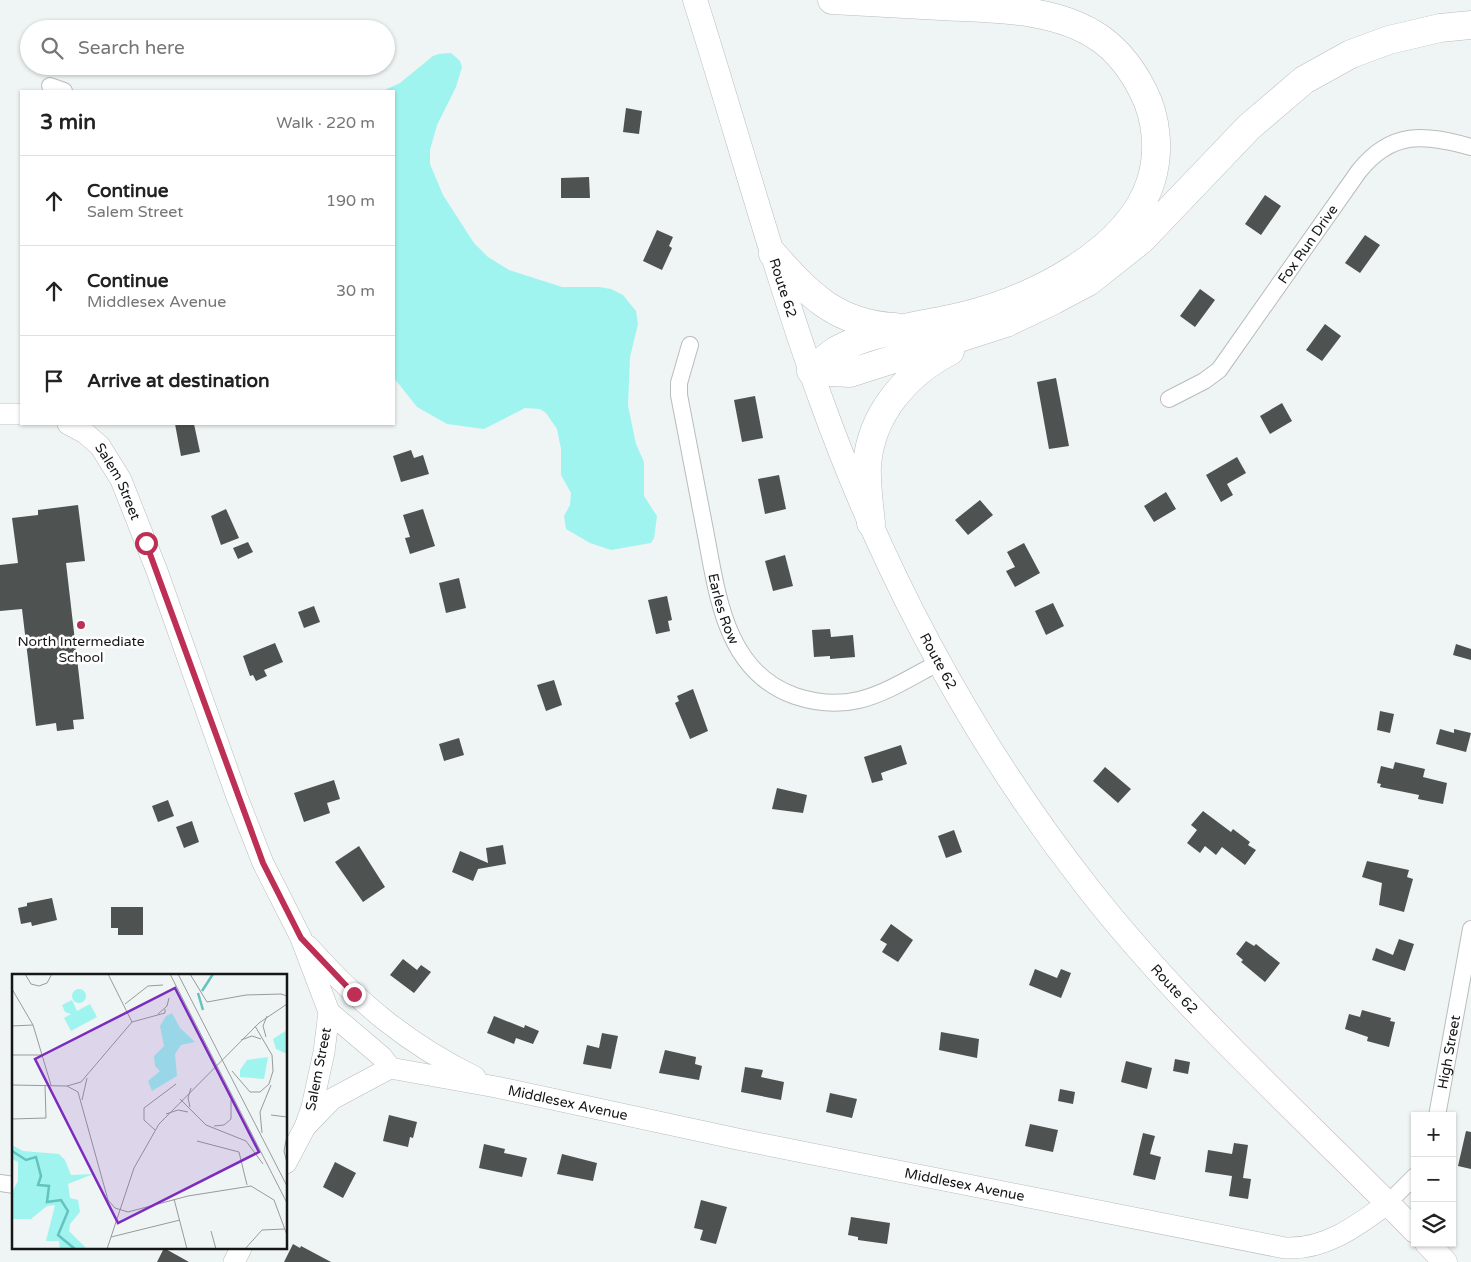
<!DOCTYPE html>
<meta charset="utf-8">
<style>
:root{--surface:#fff;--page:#f6f6f6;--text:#222;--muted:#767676;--line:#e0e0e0}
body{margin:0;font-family:"Varela Round",sans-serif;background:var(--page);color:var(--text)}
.controls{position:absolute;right:15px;bottom:15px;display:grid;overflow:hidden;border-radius:0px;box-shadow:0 1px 4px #0004}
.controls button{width:45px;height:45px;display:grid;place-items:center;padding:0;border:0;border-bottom:1px solid var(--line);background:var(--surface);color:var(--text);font:25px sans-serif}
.stop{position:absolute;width:15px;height:15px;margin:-11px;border:4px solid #be2f55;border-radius:50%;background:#fff}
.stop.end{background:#be2f55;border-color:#fff;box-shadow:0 1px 5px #0008}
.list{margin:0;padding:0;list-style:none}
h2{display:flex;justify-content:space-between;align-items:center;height:65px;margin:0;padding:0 20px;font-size:21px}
h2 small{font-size:16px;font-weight:400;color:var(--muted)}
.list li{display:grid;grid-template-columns:32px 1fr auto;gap:15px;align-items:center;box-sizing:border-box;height:90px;padding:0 20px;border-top:1px solid var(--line)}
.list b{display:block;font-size:19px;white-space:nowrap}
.list p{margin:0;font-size:16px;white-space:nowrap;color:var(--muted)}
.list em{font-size:16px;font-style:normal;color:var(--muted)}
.icon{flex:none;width:28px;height:28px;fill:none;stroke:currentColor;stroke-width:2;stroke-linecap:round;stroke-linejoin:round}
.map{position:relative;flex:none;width:1471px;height:1262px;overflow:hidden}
.search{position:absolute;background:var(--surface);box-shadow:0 1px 4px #0004;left:20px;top:20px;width:375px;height:55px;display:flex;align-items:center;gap:12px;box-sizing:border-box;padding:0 18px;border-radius:28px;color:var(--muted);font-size:19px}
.panel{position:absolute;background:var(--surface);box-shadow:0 1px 4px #0004;left:20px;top:90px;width:375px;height:335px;border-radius:0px}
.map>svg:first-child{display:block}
</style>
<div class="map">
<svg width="1471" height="1262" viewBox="0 0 1471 1262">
<rect width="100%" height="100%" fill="#eff4f4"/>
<path fill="#9ff4ef" d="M451,53L460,61L462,67L456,87L437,125L430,150V164L443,195L474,243L488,257L509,270L562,287H599L611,289L623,295L636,311L638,324L630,357L628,406L636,444L644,462V496L657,516L654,538L651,543L611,550L590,543L566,529L564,516L570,505L571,493L561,475V449L557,429L546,413L540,409L525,408L484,429L447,424L417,407L394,378V91H383L400,83L433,56L439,54Z"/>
<path fill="#4e5251" d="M626,108L642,111L639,134L623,132Z
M589,177L590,198H561V178Z
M1265,195L1281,206L1261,235L1245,224Z
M657,230L673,237L669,246L672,248L662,270L643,261Z
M1365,235L1380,245L1360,273L1345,263Z
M1200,289L1215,300L1195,327L1180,316Z
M1325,324L1341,336L1322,361L1306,350Z
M1056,378L1069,446L1049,449L1037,382Z
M755,396L763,438L742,442L734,400Z
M1282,403L1292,421L1270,434L1260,416Z
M175,424H194L200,452L181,456Z
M411,450L414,458L423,455L429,474L401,482L393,456Z
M1237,457L1246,473L1227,484L1233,495L1221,502L1206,475Z
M779,475L786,509L765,514L758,479Z
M1166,492L1176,509L1154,522L1144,506Z
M980,500L993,515L968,535L955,520Z
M78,505L85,561L66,563L84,719L73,720L74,729L57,731L56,723L36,726L22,609L0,611V565L18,563L12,518L38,515V510Z
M226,509L239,538L221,545L211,516Z
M423,509L435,546L410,554L405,538L410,537L403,515Z
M248,542L253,552L238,559L233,548Z
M1024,543L1040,573L1015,587L1006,571L1015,567L1007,552Z
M785,555L793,586L773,591L765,561Z
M459,578L466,608L446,613L439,583Z
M667,596L672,620L668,621L670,631L656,634L648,600Z
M1053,603L1064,626L1046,635L1035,611Z
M314,606L320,622L304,628L298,612Z
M830,629L831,637L853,635L855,657L830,659V656L814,657L812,630Z
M275,643L283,662L264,670L267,676L256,681L253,675L250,676L243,656Z
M1456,644L1471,649V660L1453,655Z
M554,680L562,705L546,711L537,685Z
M693,689L708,731L690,739L675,703L679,701L677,696Z
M1380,711L1394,714L1390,733L1377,730Z
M1440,729L1454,733V729L1471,733L1466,752L1436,744Z
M459,738L464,755L444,761L439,744Z
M901,745L907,764L881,773L883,780L872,783L864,757Z
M1395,762L1425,769L1423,777L1447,783L1443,804L1418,799L1419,795L1380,787L1381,784L1377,783L1381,766L1393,769Z
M1105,767L1131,789L1118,803L1093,781Z
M334,780L340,799L327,803L330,813L304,822L294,793Z
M777,788L807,795L803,813L772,809Z
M168,800L174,816L158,822L152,806Z
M1203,811L1231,832L1233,829L1250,842L1248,845L1256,850L1245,865L1222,847L1216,855L1205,846L1200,853L1187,843L1197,830L1191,825Z
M192,821L199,842L184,848L176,827Z
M954,830L962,852L946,858L938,836Z
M503,845L506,864L478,869L473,881L452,872L460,851L488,863L486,848Z
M359,846L385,887L363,902L335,862Z
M1367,861L1409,870L1407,877L1413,879L1404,912L1379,905L1382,883L1362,877Z
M52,898L57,920L32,926L31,922L21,924L18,908L27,906V903Z
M111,907H143V935H118V928H111Z
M891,924L913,940L898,962L882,952L887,944L880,940Z
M1399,939L1414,944L1405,971L1372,960L1376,948L1393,955Z
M1246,941L1254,946L1256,944L1280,963L1265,982L1241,962L1243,960L1236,954Z
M403,959L417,970L421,965L431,972L414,993L390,975Z
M1035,969L1057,978L1061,969L1071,973L1061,998L1029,985Z
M1362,1010L1391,1018L1390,1021L1395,1022L1389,1047L1367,1041L1368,1037L1345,1029L1349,1014L1360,1017Z
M494,1016L524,1028L525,1025L539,1031L533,1044L516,1038L514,1044L487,1033Z
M941,1032L979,1039L977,1058L939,1050Z
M602,1033L618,1036L611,1069L583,1064L587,1045L599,1048Z
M665,1050L696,1057L695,1064L702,1066L699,1080L659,1073Z
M1175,1059L1190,1062L1188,1074L1173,1071Z
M1126,1061L1152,1068L1147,1089L1121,1082Z
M745,1067L763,1070L761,1077L784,1082L781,1100L741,1092Z
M1060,1089L1075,1092L1073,1104L1058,1101Z
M830,1093L857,1099L852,1118L826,1112Z
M389,1115L417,1122L413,1138L410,1137L408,1147L383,1141Z
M1030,1124L1058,1130L1053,1152L1025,1146Z
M1466,1131L1471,1132V1169L1458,1166Z
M1143,1133L1155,1136L1150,1154L1161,1157L1155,1180L1133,1175Z
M1234,1143L1248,1145L1243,1178L1251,1179L1248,1199L1229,1196L1232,1176L1205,1172L1208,1150L1232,1154Z
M484,1144L505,1149L504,1153L527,1158L522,1177L479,1168Z
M562,1154L597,1163L593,1181L557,1174Z
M335,1162L356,1173L343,1198L323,1187Z
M701,1200L727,1207L716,1244L700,1240L703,1230L694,1228Z
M851,1217L890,1223L887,1244L858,1240V1237L848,1235Z
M293,1244L300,1248L301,1246L331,1262H284Z
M164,1248L189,1262H157Z"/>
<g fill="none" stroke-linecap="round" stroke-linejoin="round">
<g stroke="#b8bdbc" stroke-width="18">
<g id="minor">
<path d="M50,86L64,91"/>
<path id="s1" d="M690,345L679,383V395C687,438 696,482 704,525C717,590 723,671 795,696C816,703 838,705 859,700C887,693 913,676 938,663"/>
<path id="s2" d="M1169,399L1204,381L1219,370L1359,171C1392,130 1425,134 1471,147"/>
<path id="s3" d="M1437,1116L1471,929"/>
<path d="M0,1183L14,1185"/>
<path d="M1388,1203L1415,1176"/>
</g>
</g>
<g stroke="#b8bdbc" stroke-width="22">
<g id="tertiary">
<path d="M0,414H21"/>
<path id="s4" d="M68,424L85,433L100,446L121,480L157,571L237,797L263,863L301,938L329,1012L324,1052L312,1107L305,1127L286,1163"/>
<path d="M308,946C359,1003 406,1043 475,1077"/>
<path d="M329,1012L382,1057L390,1068"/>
<path id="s5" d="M305,1127L332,1099L390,1068L496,1087L742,1140L1285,1248C1325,1250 1357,1226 1388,1203"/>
<path d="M234,1262L241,1248"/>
</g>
</g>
<g stroke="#b8bdbc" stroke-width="25">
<g id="secondary">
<path id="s6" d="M695,0C737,132 773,266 820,397C883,573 972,740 1088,888C1184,1011 1306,1119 1415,1231"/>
<path d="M1427,1243L1445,1262"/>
</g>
</g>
<g stroke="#b8bdbc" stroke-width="29">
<path id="motorway" d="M773,254C809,295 837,324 895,327
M811,371C819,364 828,356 837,350C873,330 928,325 967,315C1034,298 1129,251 1151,181C1160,152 1157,118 1143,91C1133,71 1119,52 1101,39C1056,7 993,9 941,6C905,4 868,2 832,0
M811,371L850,373L1006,323L1054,300L1088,282L1141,240L1249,127L1304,80L1351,54L1389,40L1440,28L1471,25
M871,523C869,504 866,484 867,465C871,414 906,374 950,351"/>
</g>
<use href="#minor" stroke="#fff" stroke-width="16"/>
<use href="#tertiary" stroke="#fff" stroke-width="21"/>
<use href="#secondary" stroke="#fff" stroke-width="24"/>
<use href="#motorway" stroke="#fff" stroke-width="28"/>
</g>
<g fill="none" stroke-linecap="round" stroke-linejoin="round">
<path stroke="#be2f55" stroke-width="6" d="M146,543L263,863L301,938L354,994"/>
</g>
<circle fill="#be2f55" stroke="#fff" stroke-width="2" cx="81" cy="625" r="5"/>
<g text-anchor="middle" stroke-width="5" stroke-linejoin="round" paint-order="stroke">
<g font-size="14" fill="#151616" stroke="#fff">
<text dy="5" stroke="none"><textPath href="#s2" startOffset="212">Fox Run Drive</textPath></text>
<text dy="5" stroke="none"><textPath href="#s6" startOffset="301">Route 62</textPath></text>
<text dy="5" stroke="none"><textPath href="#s4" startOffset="79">Salem Street</textPath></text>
<text dy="5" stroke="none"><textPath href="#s1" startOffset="270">Earles Row</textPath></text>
<text dy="5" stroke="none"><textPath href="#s6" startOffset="706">Route 62</textPath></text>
<text dy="5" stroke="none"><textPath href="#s6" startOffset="1111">Route 62</textPath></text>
<text dy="5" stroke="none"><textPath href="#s3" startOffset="65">High Street</textPath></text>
<text transform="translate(318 1069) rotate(-79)" y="5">Salem Street</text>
<text dy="5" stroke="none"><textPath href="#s5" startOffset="286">Middlesex Avenue</textPath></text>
<text dy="5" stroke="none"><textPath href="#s5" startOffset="691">Middlesex Avenue</textPath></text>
</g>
<g font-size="14" fill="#151616" stroke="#fff">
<text x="81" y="646">North Intermediate<tspan x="81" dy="16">School</tspan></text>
</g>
</g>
<g transform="translate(12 974)">
<rect width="275" height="275" fill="#eff4f4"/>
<path d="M60 22a7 7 0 1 1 14 0a7 7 0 1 1-14 0ZM60,26L65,37L78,30L85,43L59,57L52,44L59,40L53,38L50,31ZM160,39L168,54L183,68L169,71L163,80L165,102L140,117L136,107L148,97L143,92L142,82L152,72L148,52L154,42ZM275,56V80L264,75L261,65ZM256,83L252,105L228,103V96L235,86ZM0,171L11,177L47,180L53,186L59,201L81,200L56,210L58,224L66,226L68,238L58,250L57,257L75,275H48L47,267H34L43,231L35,232L19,245H0V218L6,207V188L0,185Z" fill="#9ff4ef"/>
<path fill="none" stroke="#65c3be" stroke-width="2.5" d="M190,17L201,0M186,19L191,36M0,177L14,186L24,183L29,202L26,211L37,212L35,228L49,226L56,237L46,261L63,275"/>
<path fill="none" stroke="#989b9b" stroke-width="1" d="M13,0L19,10L27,12L35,9L40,0M96,0L120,48M158,0L275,229M166,0L275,212M178,0L195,28L234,21L269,20L275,22M0,15L21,51L39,111M113,30L136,12L151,11M146,40L155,32L157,24M120,48L153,39V35M0,52L21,51M254,63L251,52L255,42M229,66L240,62L249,65M0,81H31M220,97L238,118H248L257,110L261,97L260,81L243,52M0,111L55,112L69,108L120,48M55,112L66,118L96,226L103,234L116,238L176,222L239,212L262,226L275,261M168,125L194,151L234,167L251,190M70,126L75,104M178,133L176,124L179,114M154,140L166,136L176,138M259,141L275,143M0,145L34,144L33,111M202,152L212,151L219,145V126M143,156L132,146V134L164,110M250,159L248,138L259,111M275,162L272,177L275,189M185,167L227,178L235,211M162,225L175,275M199,257L204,275M99,263L168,246M95,275L122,194L147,150L247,49L275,30M233,275L250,256L273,255"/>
<path fill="#7b2cbf" fill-opacity="0.15" stroke="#7b2cbf" stroke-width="2.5" d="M163,14L247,178L106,249L23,85Z"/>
<rect width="275" height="275" fill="none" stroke="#151616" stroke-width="2.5"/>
</g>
</svg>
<div class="controls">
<button>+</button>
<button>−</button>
<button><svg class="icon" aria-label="layers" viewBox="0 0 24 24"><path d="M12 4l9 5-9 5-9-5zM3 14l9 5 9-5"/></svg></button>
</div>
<div class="stop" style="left:146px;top:543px"></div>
<div class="stop end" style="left:354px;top:994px"></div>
<div class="search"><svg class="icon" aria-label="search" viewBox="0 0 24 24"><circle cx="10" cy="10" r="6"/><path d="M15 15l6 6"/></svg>Search here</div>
<section class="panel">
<h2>3 min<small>Walk · 220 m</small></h2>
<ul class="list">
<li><svg class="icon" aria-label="ahead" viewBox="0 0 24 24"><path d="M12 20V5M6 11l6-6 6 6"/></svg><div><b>Continue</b><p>Salem Street</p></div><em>190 m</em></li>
<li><svg class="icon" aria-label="ahead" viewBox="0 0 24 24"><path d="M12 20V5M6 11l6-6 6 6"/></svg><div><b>Continue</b><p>Middlesex Avenue</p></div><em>30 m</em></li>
<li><svg class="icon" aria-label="arrive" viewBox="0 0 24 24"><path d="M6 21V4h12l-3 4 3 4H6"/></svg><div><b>Arrive at destination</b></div></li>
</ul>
</section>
</div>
